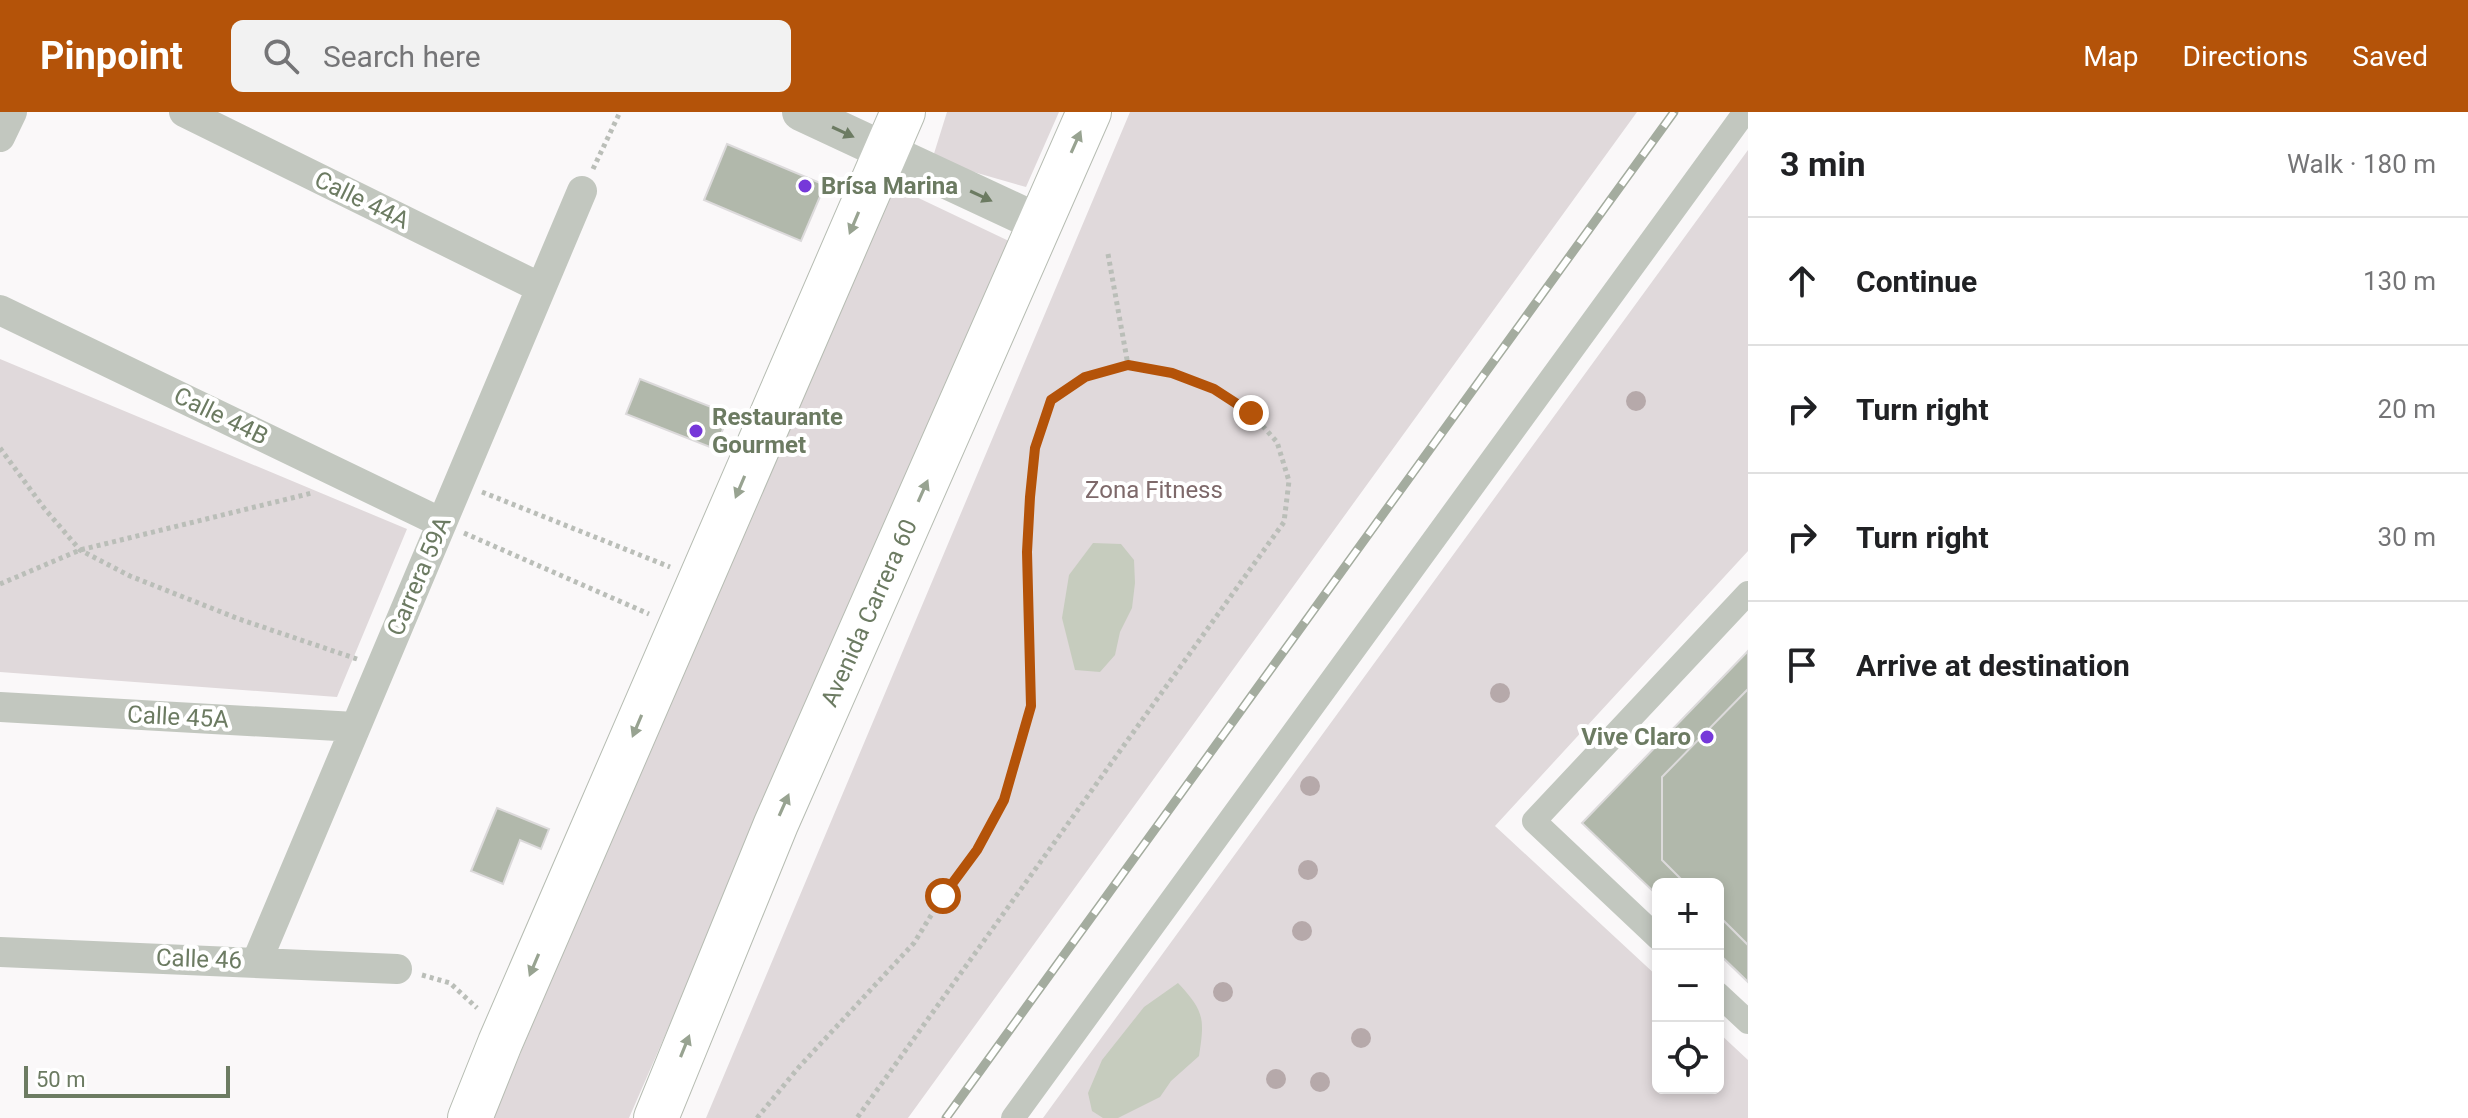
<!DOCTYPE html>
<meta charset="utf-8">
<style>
:root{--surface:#fff;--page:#f2f2f2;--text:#202124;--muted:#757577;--line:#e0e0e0;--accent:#b45309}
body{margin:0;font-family:Roboto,sans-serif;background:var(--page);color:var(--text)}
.controls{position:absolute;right:24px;bottom:24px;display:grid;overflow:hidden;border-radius:12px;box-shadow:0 4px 12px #0003}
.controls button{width:72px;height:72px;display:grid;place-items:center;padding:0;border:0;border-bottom:2px solid var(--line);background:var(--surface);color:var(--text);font:40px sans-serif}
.scale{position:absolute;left:24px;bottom:20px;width:206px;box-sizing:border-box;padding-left:8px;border:4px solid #6c7b62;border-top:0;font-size:22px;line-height:28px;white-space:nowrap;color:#6c7b62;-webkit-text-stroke:6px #fff;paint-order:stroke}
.stop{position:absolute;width:24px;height:24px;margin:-18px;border:6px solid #b45309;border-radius:50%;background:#fff}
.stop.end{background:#b45309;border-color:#fff;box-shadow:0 2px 8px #0008}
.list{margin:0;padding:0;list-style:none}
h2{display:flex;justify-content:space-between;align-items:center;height:104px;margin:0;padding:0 32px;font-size:34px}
h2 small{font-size:26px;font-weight:400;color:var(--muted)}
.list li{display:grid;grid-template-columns:52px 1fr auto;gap:24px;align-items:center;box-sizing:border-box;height:128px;padding:0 32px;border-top:2px solid var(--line)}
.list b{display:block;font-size:30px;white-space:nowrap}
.list em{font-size:26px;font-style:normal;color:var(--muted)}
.icon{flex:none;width:44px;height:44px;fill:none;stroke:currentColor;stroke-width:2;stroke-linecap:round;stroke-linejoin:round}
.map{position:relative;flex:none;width:1748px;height:1006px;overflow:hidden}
header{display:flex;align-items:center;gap:48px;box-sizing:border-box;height:112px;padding:0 40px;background:var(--accent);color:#fff}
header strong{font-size:38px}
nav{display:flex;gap:44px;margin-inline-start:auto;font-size:28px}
.search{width:560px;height:72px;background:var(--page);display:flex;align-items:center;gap:20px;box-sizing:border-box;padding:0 28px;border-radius:12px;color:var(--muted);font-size:30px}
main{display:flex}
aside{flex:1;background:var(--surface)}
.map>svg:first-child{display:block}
</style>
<header>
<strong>Pinpoint</strong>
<div class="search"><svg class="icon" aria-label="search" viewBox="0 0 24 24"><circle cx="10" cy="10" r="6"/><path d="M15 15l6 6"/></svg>Search here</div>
<nav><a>Map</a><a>Directions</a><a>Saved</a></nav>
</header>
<main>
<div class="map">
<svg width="1748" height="1006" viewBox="0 0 1748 1006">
<rect width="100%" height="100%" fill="#faf8f9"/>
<path fill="#e0d9db" d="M947,0H1059L1026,75L932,48Z
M1130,0H1637L908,1006H706Z
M1748,38V439L1495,714L1658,865V976H1718V920L1748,948V1006H1043Z
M887,71L1011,130L629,1006H493Z
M0,247L407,417L337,585L0,560Z"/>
<path fill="#c6ccbe" d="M1093,431L1121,432L1134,448L1135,471L1132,496L1120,520L1115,543L1100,560L1075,558L1062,506L1069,463Z
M1178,871C1204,899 1205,906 1199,944L1171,969L1160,985L1118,1006H1103L1092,999L1088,981L1102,948L1144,895Z"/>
<path fill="#b1b8ab" stroke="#dcdadb" stroke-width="2" d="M727,32L825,73L801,129L704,88Z
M640,267L729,302L715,337L626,302Z
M1748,539V870L1718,841V772H1658V784L1582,711Z
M1748,577V833L1718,803V772H1686L1662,748V665Z
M497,696L549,717L541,737L520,728L503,772L471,759Z"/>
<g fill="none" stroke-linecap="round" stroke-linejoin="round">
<g stroke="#b6bcb2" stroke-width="46">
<path id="secondary" d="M470,1006L500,931L903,0
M656,1006L776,712L1089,0"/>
</g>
<path stroke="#babeb8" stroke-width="5" stroke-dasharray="4 4" stroke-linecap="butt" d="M593,57L620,0
M1108,142L1128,253
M0,336L44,396L80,438L130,464L239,507L357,547
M482,380L670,455
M464,421L649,502
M0,472L80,438L312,381
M422,863L450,871L477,896
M757,1006L799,955L914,831L943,784L977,738L1004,688L1031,594L1027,440L1030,385L1035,336L1051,288L1085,265L1128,253L1172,261L1214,277L1251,301L1277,330L1289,369L1284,410L857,1006"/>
<path stroke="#c2c7bf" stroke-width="24" d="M1658,826L1534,709L1748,481
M1718,882L1748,910
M1013,1006L1745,0"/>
<path stroke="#c2c7bf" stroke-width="30" d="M184,0L541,176
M0,25L12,0
M0,198L442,411
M0,595L355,615
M0,840L397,857
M257,849L582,79"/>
<path stroke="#c2c7bf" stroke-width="38" d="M801,0L1041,112"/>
<use href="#secondary" stroke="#fff" stroke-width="44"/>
<g stroke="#a4ac9f" stroke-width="9">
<path id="rail" d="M946,1006L1674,0"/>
</g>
<use href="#rail" stroke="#fff" stroke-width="6" stroke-dasharray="18" stroke-linecap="butt"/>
</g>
<g fill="#b6a9aa">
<circle cx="1636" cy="289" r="10"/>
<circle cx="1500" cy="581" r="10"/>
<circle cx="1310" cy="674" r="10"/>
<circle cx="1308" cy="758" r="10"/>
<circle cx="1302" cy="819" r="10"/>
<circle cx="1223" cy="880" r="10"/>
<circle cx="1361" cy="926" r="10"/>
<circle cx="1276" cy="967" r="10"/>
<circle cx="1320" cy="970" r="10"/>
</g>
<defs><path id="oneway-solid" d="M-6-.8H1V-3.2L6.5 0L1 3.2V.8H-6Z" transform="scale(2)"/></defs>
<g fill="#6c7b62">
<use href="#oneway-solid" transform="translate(843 20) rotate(25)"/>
<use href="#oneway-solid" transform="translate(981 84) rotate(25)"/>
</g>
<g fill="#98a391">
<use href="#oneway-solid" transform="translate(1076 30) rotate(-66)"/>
<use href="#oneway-solid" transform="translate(854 111) rotate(113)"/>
<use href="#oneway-solid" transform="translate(740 375) rotate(113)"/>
<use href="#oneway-solid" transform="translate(923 379) rotate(-66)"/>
<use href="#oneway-solid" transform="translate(637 614) rotate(113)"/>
<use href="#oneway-solid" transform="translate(784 693) rotate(-66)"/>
<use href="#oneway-solid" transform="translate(534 853) rotate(113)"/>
<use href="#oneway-solid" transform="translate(685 934) rotate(-68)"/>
</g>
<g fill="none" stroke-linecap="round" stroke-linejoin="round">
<path stroke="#b45309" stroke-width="10" d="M943,784L977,738L1004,688L1031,594L1027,440L1030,385L1035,336L1051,288L1085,265L1128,253L1172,261L1214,277L1251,301"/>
</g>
<g fill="#7638d9" stroke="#fff" stroke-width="3">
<circle cx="805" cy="74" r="8"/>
<circle cx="696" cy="319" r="8"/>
<circle cx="1707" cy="625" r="8"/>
</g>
<g text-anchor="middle" stroke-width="8" stroke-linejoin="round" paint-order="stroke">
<g font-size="24" font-weight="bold" fill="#6c7b62" stroke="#fff" text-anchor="start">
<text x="821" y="82">Brísa Marina</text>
<text x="712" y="313">Restaurante<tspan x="712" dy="28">Gourmet</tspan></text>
<text x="1691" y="633" text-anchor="end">Vive Claro</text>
</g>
<g font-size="24" fill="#6c7b62" stroke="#fff">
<text transform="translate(362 88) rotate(26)" y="8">Calle 44A</text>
<text transform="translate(221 304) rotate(26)" y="8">Calle 44B</text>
<text transform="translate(419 464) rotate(-67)" y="8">Carrera 59A</text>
<text transform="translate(869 501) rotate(-66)" y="8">Avenida Carrera 60</text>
<text transform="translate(178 605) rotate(3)" y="8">Calle 45A</text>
<text transform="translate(199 847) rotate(2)" y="8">Calle 46</text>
</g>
<g font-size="24" fill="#7e696a" stroke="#fff">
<text x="1154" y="386">Zona Fitness</text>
</g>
</g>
</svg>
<div class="controls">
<button>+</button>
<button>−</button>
<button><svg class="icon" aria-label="locate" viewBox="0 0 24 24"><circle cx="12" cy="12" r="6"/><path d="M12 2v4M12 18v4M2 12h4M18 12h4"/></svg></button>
</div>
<div class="scale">50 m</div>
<div class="stop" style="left:943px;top:784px"></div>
<div class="stop end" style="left:1251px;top:301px"></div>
</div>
<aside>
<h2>3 min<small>Walk · 180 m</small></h2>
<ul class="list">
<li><svg class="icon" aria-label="ahead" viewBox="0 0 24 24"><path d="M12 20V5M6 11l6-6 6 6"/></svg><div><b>Continue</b></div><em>130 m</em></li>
<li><svg class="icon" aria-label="right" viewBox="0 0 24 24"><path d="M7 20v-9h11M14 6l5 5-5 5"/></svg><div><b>Turn right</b></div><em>20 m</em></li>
<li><svg class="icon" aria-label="right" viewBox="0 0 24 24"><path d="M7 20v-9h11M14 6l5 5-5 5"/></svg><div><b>Turn right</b></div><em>30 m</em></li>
<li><svg class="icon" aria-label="arrive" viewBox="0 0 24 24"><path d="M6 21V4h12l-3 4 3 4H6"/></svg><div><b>Arrive at destination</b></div></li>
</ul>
</aside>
</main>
